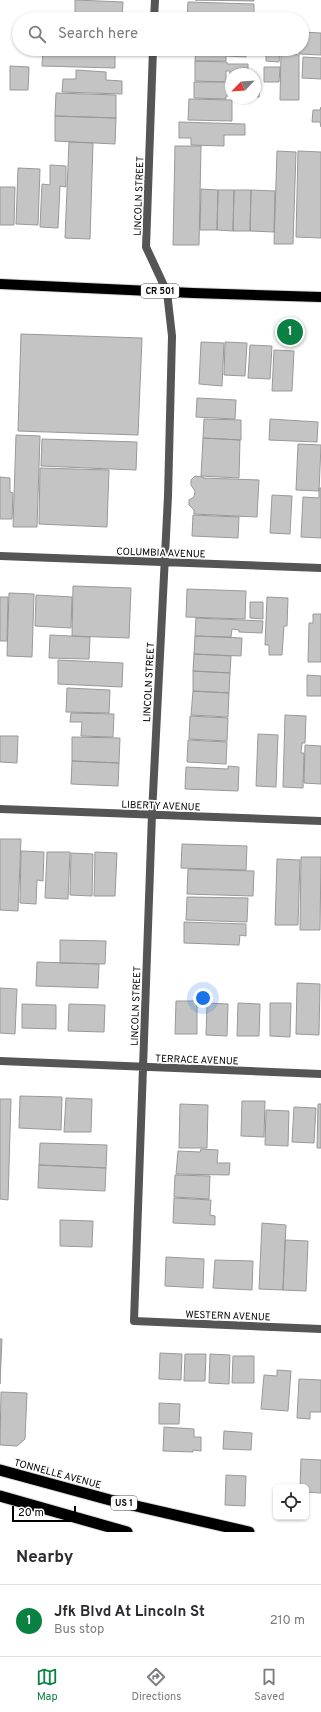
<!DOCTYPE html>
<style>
:root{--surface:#fff;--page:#f7f7f7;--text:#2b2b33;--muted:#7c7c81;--line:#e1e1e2;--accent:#0b8043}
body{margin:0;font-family:Overpass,sans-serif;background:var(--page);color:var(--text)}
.controls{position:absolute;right:12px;bottom:12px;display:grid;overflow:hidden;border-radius:6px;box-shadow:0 1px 3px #0004}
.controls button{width:36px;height:36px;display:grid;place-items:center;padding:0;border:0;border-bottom:1px solid var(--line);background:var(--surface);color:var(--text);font:20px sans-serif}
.compass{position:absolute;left:225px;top:68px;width:36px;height:36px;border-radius:50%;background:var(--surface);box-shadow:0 1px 3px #0004;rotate:245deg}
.scale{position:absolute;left:12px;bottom:10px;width:64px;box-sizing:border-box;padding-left:4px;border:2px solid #000;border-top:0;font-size:11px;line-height:14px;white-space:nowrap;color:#000;-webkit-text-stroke:3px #fff;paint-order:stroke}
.you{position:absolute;left:203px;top:998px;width:14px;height:14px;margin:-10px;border:3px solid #fff;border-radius:50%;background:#1a73e8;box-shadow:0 0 0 6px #1a73e833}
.badge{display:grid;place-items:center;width:26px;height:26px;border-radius:50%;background:var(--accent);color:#fff;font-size:13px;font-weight:700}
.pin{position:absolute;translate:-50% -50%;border:2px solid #fff;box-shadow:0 1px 4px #0006}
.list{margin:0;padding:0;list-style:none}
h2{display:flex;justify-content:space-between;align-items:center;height:52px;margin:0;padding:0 16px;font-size:17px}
h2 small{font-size:13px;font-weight:400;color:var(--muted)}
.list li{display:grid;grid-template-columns:26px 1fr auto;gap:12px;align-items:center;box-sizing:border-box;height:72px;padding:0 16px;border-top:1px solid var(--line)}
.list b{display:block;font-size:15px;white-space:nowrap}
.list p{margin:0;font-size:13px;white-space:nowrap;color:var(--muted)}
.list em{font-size:13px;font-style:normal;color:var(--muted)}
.icon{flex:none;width:22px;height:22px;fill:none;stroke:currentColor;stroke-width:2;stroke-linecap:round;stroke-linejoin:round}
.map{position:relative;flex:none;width:321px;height:1532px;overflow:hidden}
.search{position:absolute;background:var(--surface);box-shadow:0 1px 3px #0004;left:12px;right:12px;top:12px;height:44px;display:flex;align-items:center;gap:10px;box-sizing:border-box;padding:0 14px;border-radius:22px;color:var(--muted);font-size:15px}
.sheet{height:124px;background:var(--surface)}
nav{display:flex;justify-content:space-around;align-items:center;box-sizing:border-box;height:56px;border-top:1px solid var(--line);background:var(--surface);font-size:11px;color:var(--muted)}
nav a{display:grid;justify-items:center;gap:2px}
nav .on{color:var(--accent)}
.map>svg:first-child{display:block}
</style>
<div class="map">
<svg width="321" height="1532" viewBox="0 0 321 1532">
<rect width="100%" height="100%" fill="#fff"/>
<path fill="#c4c4c4" stroke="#999" d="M75,0L123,2L122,18L75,17Z
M195,0H254V1Z
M188,2L254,4V19H187Z
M302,32L321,33V55L299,54L300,49H302Z
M43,49H115V68L42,66Z
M196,49H246V57L226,56V61H195Z
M266,49H280L279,62L266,61Z
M281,53L299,55V100H280Z
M303,57L321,58V79L302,78Z
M195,61L227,62V64H248V74H231L230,80V71H226V82L195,81Z
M10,66L29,67L28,90H10Z
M264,67H280L279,82H264Z
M76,70L106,72V80L122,81V94L62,92L63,79H76Z
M194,82H231V96H226V99L194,98Z
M255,83H260L259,97H255Z
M56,93L116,95V118L55,116Z
M189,99L232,100V121L188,120Z
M321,107V127L320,122H312L313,110H320Z
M55,116L116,118L115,144L55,141Z
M179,122L245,124V135H224V146L191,145V138H179Z
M69,142L93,143L90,239L65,238Z
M175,146H201L199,245H173Z
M277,151L296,152L293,244H274Z
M298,151L321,152V238L296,237Z
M50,165L66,166V187L60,186L58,228L40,227L42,184L50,185Z
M18,168L40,169L38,225L16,224Z
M0,187H15L14,225H0Z
M201,189L218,190L217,230H200Z
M218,190H234L233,231L217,230Z
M234,190H251L250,231H233Z
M251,190L275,191L274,232L250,231Z
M21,334L142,338L138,435L18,431Z
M201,342L224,343L222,386L199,384Z
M225,342L247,343L245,376L224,375Z
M250,345L272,346L270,379L248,378Z
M274,350L294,351L292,391H272Z
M197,398L236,400L235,419L196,417Z
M204,419L241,420V440L203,438Z
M270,419L318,422L317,442L269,440Z
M16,435L40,436L37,527H13Z
M203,438L240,440L239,478L201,476Z
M42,439L137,442L136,470L41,466Z
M298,444L321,445L319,491L296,490Z
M40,468L109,470L107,527L39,524Z
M195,476L203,477V478L259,480L257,517L194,514V510L189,505V500L194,497L195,491L191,485V480Z
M0,477L10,478V492L13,493L12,519H0Z
M319,488H321V538L301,537L303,497L319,498Z
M272,495L292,496L290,534L270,533Z
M193,515L239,517L238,538L192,536Z
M73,586L131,588L129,638L72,636Z
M187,589L246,591L245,619L186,617Z
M9,593L34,594L32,657L7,656Z
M36,595L72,597L71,628L35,626Z
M0,597H8L7,641H0Z
M267,597L288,598L287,626H284L282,655H269V645H265Z
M250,602H263V619L250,618Z
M313,614H321V662H308L309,623H313Z
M196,618L263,621L262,633L239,632V630L232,629L231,637L195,636Z
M50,635L90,637L89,659L49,658Z
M195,636L242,638L241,656L194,654Z
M194,654L231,656L230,673L193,671Z
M58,660L123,663L122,687L58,684Z
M193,671L230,673L229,693L193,691Z
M307,675L321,676V696H307Z
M67,688L110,690L109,713L66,712Z
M193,691L229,693L228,717L191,715Z
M71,713L114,714L113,737L81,736L82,722H70Z
M285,715L306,716L305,743H302L301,753H304L303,788L283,787Z
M190,716L228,718L227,741L189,739Z
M258,734L278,735L276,787L256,786Z
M0,736H18L17,763L0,762Z
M72,737L120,738L119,763L72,761Z
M188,740L227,742L226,764L187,762Z
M305,745L321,746V784L304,783Z
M72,761L119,763L118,786L71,784Z
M228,766L239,767L238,791L185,789L186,767L228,769Z
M0,839H21L18,911L0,910Z
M182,844L247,846L246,870L181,868Z
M21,851L44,852L43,881L37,880L36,904L20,903Z
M47,852H70L68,899L45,898Z
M95,852L117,853L115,896H94Z
M71,853L93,854L92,896L70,895Z
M301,857H321L320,930H300Z
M277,859L300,860L298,925H275Z
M188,869L254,871L253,896L187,894Z
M187,897L248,898L247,922L186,920Z
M184,922L246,924V936L240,935L239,945L184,943Z
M60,940L106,941L105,964L60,963Z
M37,962L99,964L98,988L36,986Z
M297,983L320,984L319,1035L296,1034Z
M0,988L17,989L15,1034L0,1033Z
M176,1001H197V1034H175Z
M207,1003L228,1004L227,1036L206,1035Z
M238,1003L260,1004L259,1036H237Z
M270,1003H291L290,1037L270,1036Z
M22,1004L56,1005V1029L22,1028Z
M69,1004L105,1005L104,1032L68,1031Z
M20,1096L62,1097L61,1130L19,1128Z
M66,1098L92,1099L91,1132H64Z
M0,1099H11L8,1200L0,1199Z
M242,1101H265L264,1137L241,1136Z
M180,1104L208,1105L207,1148H179Z
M318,1104H321V1148H317Z
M294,1107L316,1108L314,1143L292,1142Z
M266,1110L289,1111L288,1146L265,1145Z
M40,1143L107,1145L106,1168L39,1165Z
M201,1149L218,1150L217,1163H230L229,1175L176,1174L178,1151L200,1152Z
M39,1165L106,1168L105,1191L38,1188Z
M175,1175L210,1176L209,1199L174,1197Z
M174,1198L211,1200L210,1215L215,1216V1225L173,1223Z
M60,1220L93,1221L92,1247L60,1246Z
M262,1223L286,1225L283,1290L259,1289Z
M285,1240L308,1241L306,1291L283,1290Z
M166,1257L204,1259L203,1288L165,1286Z
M215,1260L253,1261L252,1290L213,1288Z
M0,1339H2L0,1384Z
M160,1353L182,1354L181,1380L159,1379Z
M185,1354H206L205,1381H184Z
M210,1354L230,1355L229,1384L209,1383Z
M233,1356H254V1383H232Z
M277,1370L291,1371L288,1411L261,1409L264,1375L277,1376Z
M299,1379L321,1380V1412H310V1419L297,1418Z
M1,1392L27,1393L25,1439L17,1446L0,1445Z
M159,1403L180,1404L179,1424H159Z
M164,1427L194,1429V1437H201V1451L193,1450V1452L163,1451Z
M224,1431L252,1433L251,1450L223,1449Z
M301,1459L321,1460V1493L306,1492V1487H300Z
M226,1475L246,1476L245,1506L225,1505Z
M279,1485L299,1486V1487H279Z"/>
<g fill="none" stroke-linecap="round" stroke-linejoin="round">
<g stroke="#dbdbdb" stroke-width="12">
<path id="primary" d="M0,284L193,293L321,297"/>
</g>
<g stroke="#dbdbdb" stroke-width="13">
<path id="trunk" d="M0,1470L110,1500L249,1532
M0,1496L127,1532"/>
</g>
<path stroke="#555" stroke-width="8" d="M154,19L155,0
M153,49L146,247L167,292L172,336L168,496L152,814L134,1321L321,1329
M0,556L321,568
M0,809L321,821
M0,1061L321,1074"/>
<use href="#primary" stroke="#000" stroke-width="10"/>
<use href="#trunk" stroke="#000" stroke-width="11"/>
</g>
<g text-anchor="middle" stroke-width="3.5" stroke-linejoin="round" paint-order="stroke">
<g fill="#fff" stroke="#4c4c4c" stroke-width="1">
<rect x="141" y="284" width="38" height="14" rx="3"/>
<rect x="111" y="1496" width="26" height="14" rx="3"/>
</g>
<g font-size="9" font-weight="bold" fill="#000">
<text x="160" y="294">CR 501</text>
<text x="124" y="1506">US 1</text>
</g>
<g font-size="10" fill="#000" stroke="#fff">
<text transform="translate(138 196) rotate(-88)" y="4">LINCOLN STREET</text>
<text transform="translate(161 552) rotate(2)" y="4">COLUMBIA AVENUE</text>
<text transform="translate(148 682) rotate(-87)" y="4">LINCOLN STREET</text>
<text transform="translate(161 805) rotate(2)" y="4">LIBERTY AVENUE</text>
<text transform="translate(135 1006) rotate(-88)" y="4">LINCOLN STREET</text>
<text transform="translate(197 1059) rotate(2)" y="4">TERRACE AVENUE</text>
<text transform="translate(228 1315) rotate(2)" y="4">WESTERN AVENUE</text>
<text transform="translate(58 1473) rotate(15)" y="4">TONNELLE AVENUE</text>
</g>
</g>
</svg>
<div class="controls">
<button><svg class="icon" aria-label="locate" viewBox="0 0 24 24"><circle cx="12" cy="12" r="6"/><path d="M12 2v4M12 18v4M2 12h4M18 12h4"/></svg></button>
</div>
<svg class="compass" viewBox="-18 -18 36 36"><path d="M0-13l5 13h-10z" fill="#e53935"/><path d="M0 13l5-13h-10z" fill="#7c7c81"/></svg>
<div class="scale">20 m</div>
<div class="you"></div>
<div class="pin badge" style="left:290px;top:332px">1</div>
<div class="search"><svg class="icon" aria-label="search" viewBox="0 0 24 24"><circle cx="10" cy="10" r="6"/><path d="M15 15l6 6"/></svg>Search here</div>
</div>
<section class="sheet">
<h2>Nearby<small></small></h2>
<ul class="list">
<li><span class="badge">1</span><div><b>Jfk Blvd At Lincoln St</b><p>Bus stop</p></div><em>210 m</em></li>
</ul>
</section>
<nav>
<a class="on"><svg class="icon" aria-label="map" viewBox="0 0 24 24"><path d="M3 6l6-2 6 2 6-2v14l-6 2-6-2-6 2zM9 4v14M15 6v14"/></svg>Map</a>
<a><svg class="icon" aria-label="directions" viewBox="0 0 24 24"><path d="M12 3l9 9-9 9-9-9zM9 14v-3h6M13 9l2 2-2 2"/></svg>Directions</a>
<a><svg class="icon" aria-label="saved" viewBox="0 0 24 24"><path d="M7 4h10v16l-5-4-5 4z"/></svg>Saved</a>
</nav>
